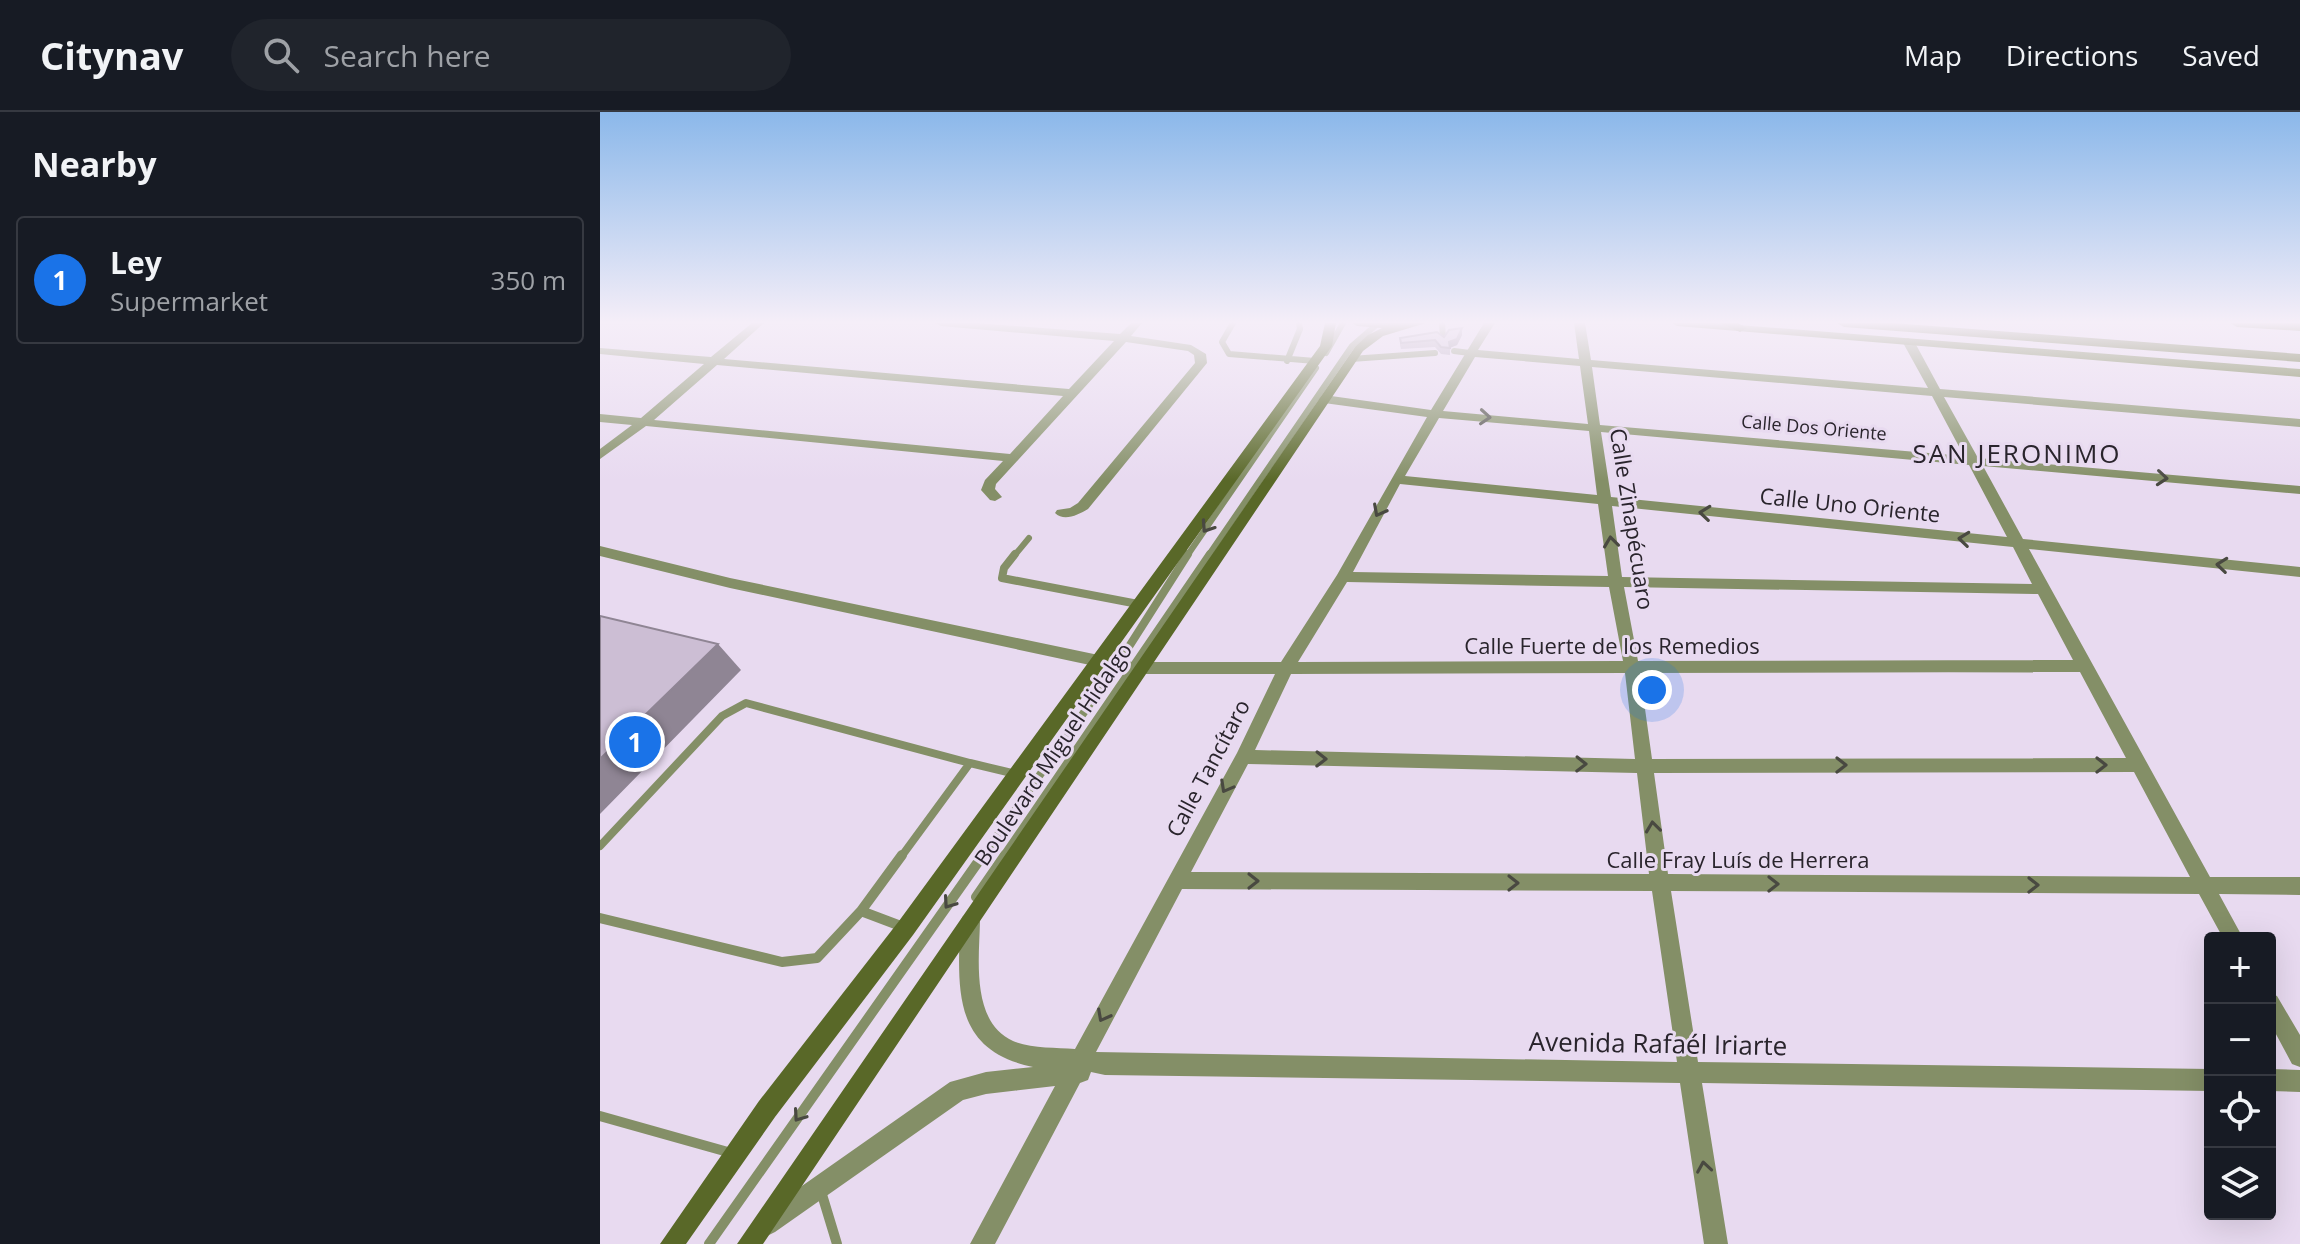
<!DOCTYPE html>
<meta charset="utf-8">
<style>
:root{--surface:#171b24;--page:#20242c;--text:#f1f3f6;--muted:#9ea1a6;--line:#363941;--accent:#1a73e8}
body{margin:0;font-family:"Open Sans",sans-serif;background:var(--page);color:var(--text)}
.controls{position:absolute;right:24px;bottom:24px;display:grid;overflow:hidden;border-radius:8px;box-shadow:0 8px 32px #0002}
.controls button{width:72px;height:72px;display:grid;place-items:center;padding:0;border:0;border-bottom:2px solid var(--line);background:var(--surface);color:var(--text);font:40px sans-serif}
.you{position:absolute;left:1052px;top:578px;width:28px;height:28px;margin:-20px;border:6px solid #fff;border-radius:50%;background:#1a73e8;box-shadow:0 0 0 12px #1a73e833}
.badge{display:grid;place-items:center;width:52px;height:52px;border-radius:50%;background:var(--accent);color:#fff;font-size:26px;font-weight:700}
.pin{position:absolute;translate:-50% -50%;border:4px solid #fff;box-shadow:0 2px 8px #0006}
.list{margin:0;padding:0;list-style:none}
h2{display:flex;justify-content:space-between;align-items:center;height:104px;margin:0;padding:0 32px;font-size:34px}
h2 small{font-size:26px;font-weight:400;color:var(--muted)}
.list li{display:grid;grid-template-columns:52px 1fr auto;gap:24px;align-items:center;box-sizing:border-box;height:128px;margin:0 16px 16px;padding:0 16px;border:2px solid var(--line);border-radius:8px}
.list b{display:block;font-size:30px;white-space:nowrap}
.list p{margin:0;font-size:26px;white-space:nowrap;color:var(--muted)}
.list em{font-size:26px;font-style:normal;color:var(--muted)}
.icon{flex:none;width:44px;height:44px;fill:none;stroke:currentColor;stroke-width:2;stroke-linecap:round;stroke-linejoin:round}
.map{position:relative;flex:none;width:1700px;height:1132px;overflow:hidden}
header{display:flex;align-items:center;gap:48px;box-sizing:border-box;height:112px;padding:0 40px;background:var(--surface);border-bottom:2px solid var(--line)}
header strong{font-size:38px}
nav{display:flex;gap:44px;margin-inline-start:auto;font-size:28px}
.search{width:560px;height:72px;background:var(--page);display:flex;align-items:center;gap:20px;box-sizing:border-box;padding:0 28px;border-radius:44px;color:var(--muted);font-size:30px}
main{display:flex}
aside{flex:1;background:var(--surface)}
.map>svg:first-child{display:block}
</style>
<header>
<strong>Citynav</strong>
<div class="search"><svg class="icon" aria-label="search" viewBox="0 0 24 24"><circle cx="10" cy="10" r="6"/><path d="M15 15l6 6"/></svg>Search here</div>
<nav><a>Map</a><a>Directions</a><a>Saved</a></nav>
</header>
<main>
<aside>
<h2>Nearby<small></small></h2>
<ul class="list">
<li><span class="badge">1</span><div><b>Ley</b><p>Supermarket</p></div><em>350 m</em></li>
</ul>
</aside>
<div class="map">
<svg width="1700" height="1132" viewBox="0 0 1700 1132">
<rect width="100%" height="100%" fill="#e8daf0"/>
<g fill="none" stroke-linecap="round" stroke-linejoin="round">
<path stroke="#848f67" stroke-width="6" d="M633,211L622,230L629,242L715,249
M842,211L843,226
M854,239L870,241
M726,241L743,211
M751,247L835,241
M687,249L700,217L699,211
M414,444L429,426
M587,444L716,256
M608,444L752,234L775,214"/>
<path stroke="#848f67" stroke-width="8" d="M415,442L404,456L402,466L538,492
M370,651L416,662
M0,734L122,604L146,591L370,651L301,745
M382,745L516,555L588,442
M403,745L610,442"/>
<path stroke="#848f67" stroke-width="10" d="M376,785L405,743
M261,799L306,816
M0,806L182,850L217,846L261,799L302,743
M0,1004L135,1042
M220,1076L237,1132
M109,1132L383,743"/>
<path fill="#848f67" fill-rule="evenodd" d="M152,211H164L124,247L469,277L514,229L341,214L335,211H376L520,222L531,211H542L531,224L591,233L606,242L607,251L488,397C478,403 464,410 455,401L457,398L470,396L478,391L595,251L594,243L588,239L526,230L396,372L395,377L402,385L395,389L390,388L381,378L385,368L403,349L46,314L0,347V337L32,313L0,310V302L41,306L104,252L0,242V236L111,245ZM117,253L463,284L410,342L54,308Z
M884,211H895L878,238L979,247L974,211H985L991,248L1328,276L1302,229L1308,226L1314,229L1340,277L1700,307V315L1344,285L1378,346L1700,374V382L1383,354L1423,427L1700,455V465L1429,437L1610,765H1700V783L1619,782L1643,826H1623L1599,782L1071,779L1098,950L1610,957V979L1102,971L1128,1132H1104L1080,971L505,963L491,960L488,968L480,971L395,1132H370L455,974L386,982L363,988L175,1120L167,1124L159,1120L155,1112L159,1104L350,970L386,960L433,955C352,938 358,878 360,810L363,804L370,801L377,804L380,810C379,848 371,910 413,929C432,937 455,935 475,937L637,641L675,562H532L130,476L0,444V434L130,466L532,550H681L737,463L827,305L724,291L718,287L724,283L831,298ZM875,245L980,254L988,312L843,299ZM992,255L1332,284L1364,344L1000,313ZM839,306L989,319L997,383L805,364ZM1001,320L1369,353L1407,425L1011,385ZM800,372L998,392L1008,464L753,460ZM1012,394L1413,435L1432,472L1022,465ZM747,470L1009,475L1023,549L698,550ZM1024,475L1438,482L1473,548L1038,549ZM1480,560L1526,646L1052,647L1040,561ZM1025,561L1035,647L655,638L691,562ZM648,652L1037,661L1049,762L591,760ZM1534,660L1590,765L1068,762L1054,661ZM582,777L1052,779L1077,950L496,940Z
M1670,881L1677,884L1700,923V955L1692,952L1670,911Z
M1670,957L1700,958V980L1670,979Z"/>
<path fill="#596828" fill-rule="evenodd" d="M725,211H736L732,234L313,823L175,1005L86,1132H60L159,989L299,809L720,234Z
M752,211H826L783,224L763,239L163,1132H137L755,235L768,223L782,216L757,214Z
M1072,211H1113L1700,257V265L1077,214Z"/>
<path fill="#3d4b03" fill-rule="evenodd" d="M1120,211H1138L1147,216L1140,220Z
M1237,211H1293L1700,242V250L1244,215Z
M1630,211H1700V219L1637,215Z"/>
</g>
<path fill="#afa3b6" d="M862,223L857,233L850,236V243L841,242L835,235L801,237L800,233V226L844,225Z"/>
<path fill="#8f8594" d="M862,216V223L857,233L849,236V230Z
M118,532L141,558L0,702V647Z"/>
<path fill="#ccbed4" stroke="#8f8594" stroke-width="2" d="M862,216L857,227L849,230L850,236L841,235L835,228L801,231L800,226L837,220L844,225L849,218Z
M0,504L118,532L0,647Z"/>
<defs><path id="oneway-chevron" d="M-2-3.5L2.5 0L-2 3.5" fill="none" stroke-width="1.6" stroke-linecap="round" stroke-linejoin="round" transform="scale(2)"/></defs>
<g stroke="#494941">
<use href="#oneway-chevron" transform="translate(885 305) rotate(4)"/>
<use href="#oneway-chevron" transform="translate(1562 366) rotate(5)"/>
<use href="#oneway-chevron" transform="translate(779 399) rotate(118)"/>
<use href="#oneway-chevron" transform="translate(1105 401) rotate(-174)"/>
<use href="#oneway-chevron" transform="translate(607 415) rotate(124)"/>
<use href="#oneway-chevron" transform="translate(1364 427) rotate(-174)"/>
<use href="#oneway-chevron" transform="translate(1011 430) rotate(-97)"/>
<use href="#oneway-chevron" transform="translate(1622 453) rotate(-174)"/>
<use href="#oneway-chevron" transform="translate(721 647) rotate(1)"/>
<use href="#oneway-chevron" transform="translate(981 652) rotate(1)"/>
<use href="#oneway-chevron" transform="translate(1241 653)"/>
<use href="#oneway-chevron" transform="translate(1501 653)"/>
<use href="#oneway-chevron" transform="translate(626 675) rotate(119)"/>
<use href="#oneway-chevron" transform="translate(1053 715) rotate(-97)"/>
<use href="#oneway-chevron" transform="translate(653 769)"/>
<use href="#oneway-chevron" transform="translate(913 771)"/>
<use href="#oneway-chevron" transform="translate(1173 772)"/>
<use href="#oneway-chevron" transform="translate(1433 773)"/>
<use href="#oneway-chevron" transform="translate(349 791) rotate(125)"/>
<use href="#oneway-chevron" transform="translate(503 904) rotate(118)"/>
<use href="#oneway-chevron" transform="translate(199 1004) rotate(125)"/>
<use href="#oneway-chevron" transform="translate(1104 1055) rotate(-99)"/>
</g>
<linearGradient id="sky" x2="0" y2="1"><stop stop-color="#8bb8ea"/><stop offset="0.57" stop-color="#f5eef8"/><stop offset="1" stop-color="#f5eef8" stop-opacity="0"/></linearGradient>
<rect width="1700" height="369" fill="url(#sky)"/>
<g text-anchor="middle" stroke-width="6" stroke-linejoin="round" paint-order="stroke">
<g font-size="18" fill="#29242c" stroke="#e8daf0">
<text transform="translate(1214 316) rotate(5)" y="6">Calle Dos Oriente</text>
</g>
<g font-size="22" fill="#29242c" stroke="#e8daf0">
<text transform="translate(1250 393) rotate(6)" y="8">Calle Uno Oriente</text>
<text transform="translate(1032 407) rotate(81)" y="8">Calle Zinapécuaro</text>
<text x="1012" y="542">Calle Fuerte de los Remedios</text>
<text transform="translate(453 642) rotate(-56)" y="8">Boulevard Miguel Hidalgo</text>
<text transform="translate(608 656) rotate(-62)" y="8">Calle Tancítaro</text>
<text x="1138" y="756">Calle Fray Luís de Herrera</text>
</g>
<g font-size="26" letter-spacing="2" fill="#29242c" stroke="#e8daf0">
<text x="1417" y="351">SAN JERONIMO</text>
</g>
<g font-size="26" fill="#29242c" stroke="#e8daf0">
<text transform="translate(1058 932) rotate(1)" y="9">Avenida Rafaél Iriarte</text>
</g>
</g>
</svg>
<div class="controls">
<button>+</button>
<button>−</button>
<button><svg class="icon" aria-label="locate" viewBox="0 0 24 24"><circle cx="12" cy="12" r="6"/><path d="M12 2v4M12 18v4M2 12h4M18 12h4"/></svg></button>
<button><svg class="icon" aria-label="layers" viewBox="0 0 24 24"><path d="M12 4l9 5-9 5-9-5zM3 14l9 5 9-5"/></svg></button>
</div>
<div class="you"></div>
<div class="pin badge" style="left:35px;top:630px">1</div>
</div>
</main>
